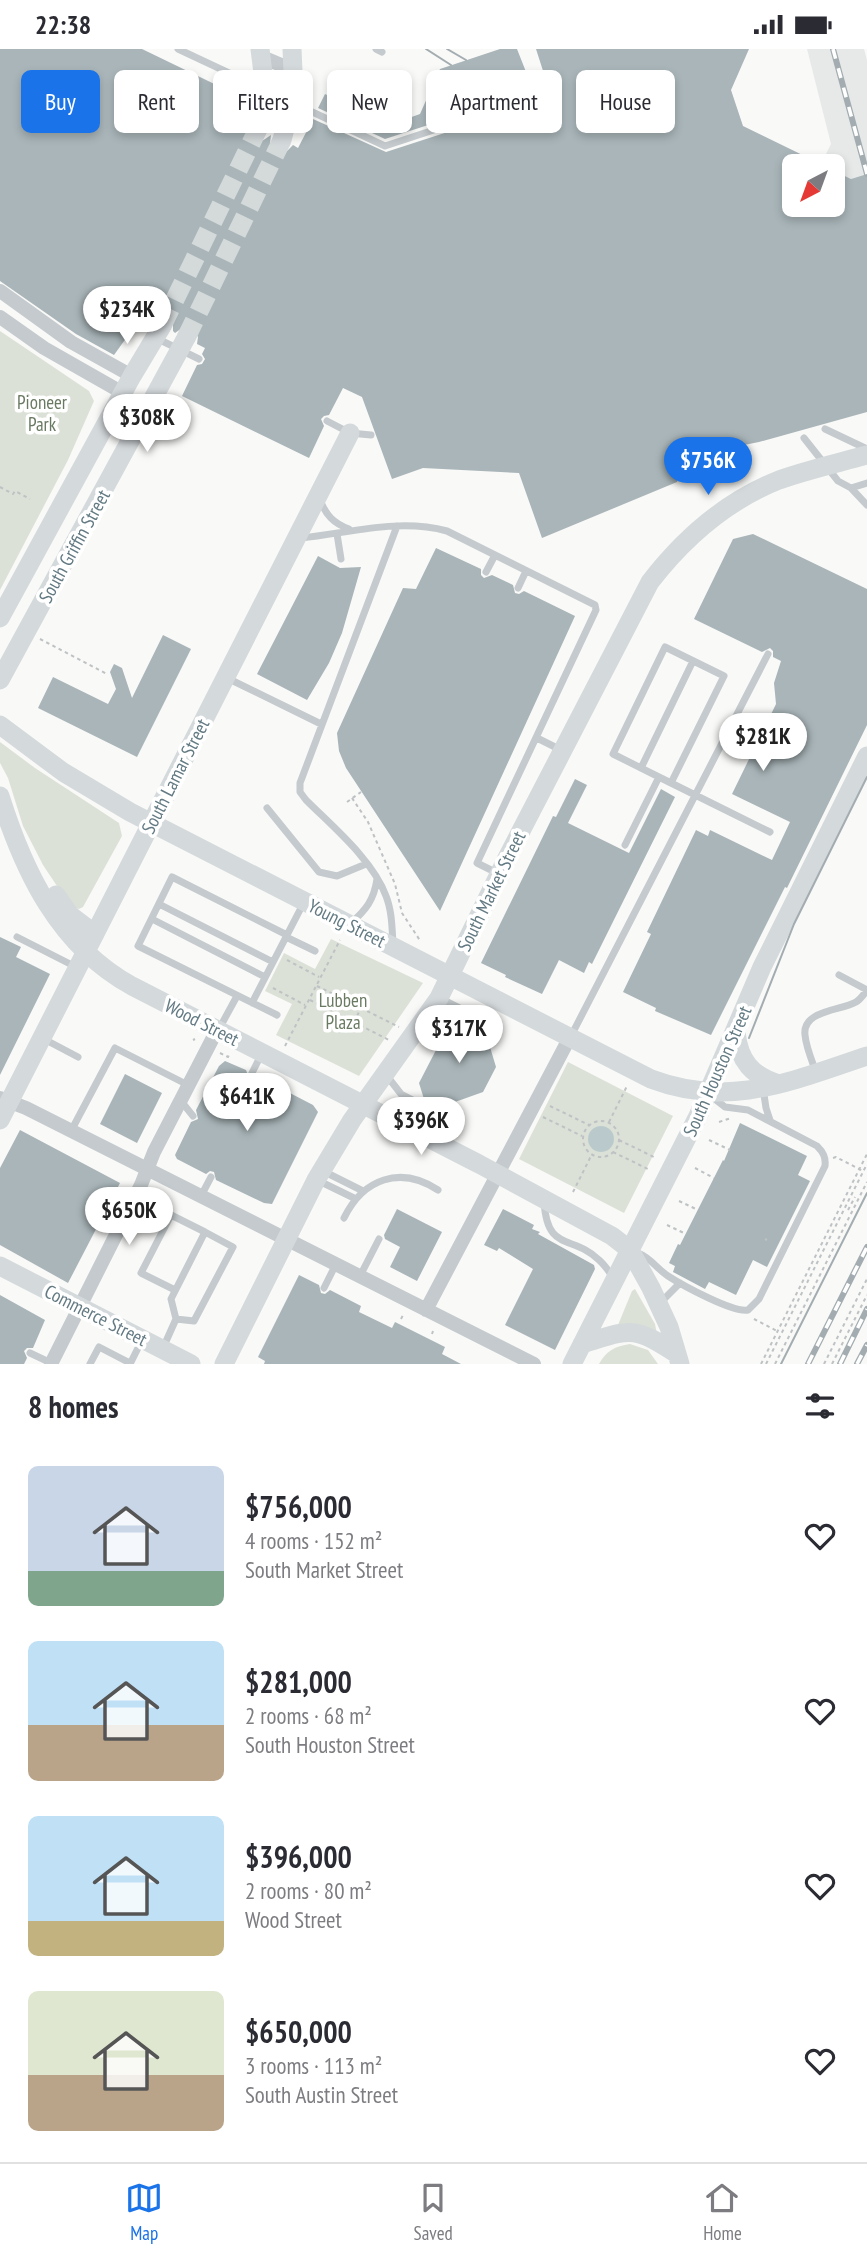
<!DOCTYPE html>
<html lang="en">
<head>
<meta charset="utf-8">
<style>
	:root { --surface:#fff; --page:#f2f2f3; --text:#2b2b33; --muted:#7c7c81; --line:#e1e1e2; --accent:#1a73e8 }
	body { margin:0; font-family:"PT Sans Narrow",sans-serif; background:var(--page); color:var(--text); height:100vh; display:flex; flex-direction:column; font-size:26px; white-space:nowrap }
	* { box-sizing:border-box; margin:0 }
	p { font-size:23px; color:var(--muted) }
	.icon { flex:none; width:38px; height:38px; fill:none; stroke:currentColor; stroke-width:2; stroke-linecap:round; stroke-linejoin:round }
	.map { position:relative; height:1315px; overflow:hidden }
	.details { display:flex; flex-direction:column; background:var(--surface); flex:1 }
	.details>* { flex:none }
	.guide { position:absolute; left:21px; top:21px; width:826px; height:63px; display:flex; gap:14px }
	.needle { width:46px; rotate:221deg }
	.buttons { position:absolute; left:782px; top:105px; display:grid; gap:14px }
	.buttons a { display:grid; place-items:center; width:63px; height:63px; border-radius:10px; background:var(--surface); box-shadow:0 4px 10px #0003; font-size:35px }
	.price { position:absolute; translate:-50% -60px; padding:0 16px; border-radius:24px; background:#fff; color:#222; font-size:23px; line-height:46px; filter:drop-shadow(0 2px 4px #0008) }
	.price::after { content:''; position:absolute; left:50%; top:42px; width:21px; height:16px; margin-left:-10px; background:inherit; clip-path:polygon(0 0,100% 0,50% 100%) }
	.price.on { background:var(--accent); color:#fff }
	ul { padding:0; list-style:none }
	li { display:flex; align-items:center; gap:21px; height:175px; padding:0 28px }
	li span { display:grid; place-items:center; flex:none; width:196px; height:140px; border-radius:10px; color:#555 }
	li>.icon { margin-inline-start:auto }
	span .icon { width:84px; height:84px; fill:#fffc; stroke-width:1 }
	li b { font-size:30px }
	h2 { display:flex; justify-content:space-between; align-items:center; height:84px; padding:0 28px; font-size:30px }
	.tag { padding:0 24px; border-radius:10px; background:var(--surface); box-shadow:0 4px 10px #0003; font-size:24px; line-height:63px }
	.tag.on { background:var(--accent); color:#fff }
	.status { display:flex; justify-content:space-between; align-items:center; height:49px; padding:0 35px; background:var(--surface); direction:ltr }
	.status svg { height:19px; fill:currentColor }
	.menu { display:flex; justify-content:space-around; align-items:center; height:98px; border-top:2px solid var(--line); background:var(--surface); font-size:19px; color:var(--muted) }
	.menu a { display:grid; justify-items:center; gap:4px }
	.menu .on { color:var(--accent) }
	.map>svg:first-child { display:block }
	.built { fill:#e7e9e8 }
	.green { fill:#dce1d7 }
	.water { fill:#bacacc }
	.building { fill:#a9b5b9 }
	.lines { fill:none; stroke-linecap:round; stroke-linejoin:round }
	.secondary-tunnel { stroke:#d4d9da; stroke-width:19; stroke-dasharray:19 10; stroke-linecap:butt }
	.path { stroke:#bec2c4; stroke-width:2; stroke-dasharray:3.5 3.5; stroke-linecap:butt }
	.lane { stroke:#c4cacd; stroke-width:7 }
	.street { stroke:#c4cacd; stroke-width:14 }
	.secondary { stroke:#d4d9dc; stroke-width:19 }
	.tram { stroke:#a3adb1; stroke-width:2 }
	.rail-casing { stroke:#a3adb1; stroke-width:6 }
	.rail { stroke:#fff; stroke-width:3.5; stroke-dasharray:10; stroke-linecap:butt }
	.labels { text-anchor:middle; stroke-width:7; stroke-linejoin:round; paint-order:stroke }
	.park-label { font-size:19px; fill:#6a7a62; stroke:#fff }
	.street-label { font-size:19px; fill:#637a83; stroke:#fff }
</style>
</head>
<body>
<div class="status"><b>22:38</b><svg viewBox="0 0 49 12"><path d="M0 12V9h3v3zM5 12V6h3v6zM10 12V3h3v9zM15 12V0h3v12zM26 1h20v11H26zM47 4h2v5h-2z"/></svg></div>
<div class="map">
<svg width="867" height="1315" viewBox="0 0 867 1315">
	<rect width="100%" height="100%" fill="#f9f9f7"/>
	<path class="built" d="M807,0H864L867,11V125L851,130L833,121V117L821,115L831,95Z"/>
	<path class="green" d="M0,282L89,342L94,352L68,411L0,541Z
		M0,693L35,719L119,774L122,787L83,858L79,860L71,858L43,816L23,777L8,729L0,714Z
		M331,890L423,934L359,1027L276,986L292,955L265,942L284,904L315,920Z
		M568,1013L673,1067L624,1164L519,1110Z
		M635,1240L655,1275L657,1285L618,1276L632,1242Z
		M630,1295L648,1301L658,1315H599C606,1302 615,1297 630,1295Z"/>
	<path class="water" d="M588 1090a13 13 0 1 1 26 0a13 13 0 1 1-26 0Z"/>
	<path class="building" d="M0,0H142L233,44L224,64L247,75L246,84L254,92H262L271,86L270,95L278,103H286L293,96L298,99L313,70L386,103L463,78L467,74V69L459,66L385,90L318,59L325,45L389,76L420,65L440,20L500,0H517L541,61L554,56L536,0H749L731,41L743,77L825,117H794V156H833V121L851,130L867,125V363L759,393L684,408L677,433L542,489L519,424L423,419L392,430L362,348L343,339L329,366L324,367L321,370L324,377L309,409L182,347L197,316L202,315L205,310L202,305L205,299L197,295L198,288L192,279L185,277L175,284L173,282V272L168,266H157L151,272L142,267L114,306L76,285L0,232Z
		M753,485L867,540V676L787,839L785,838L711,986L655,962L656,959L623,943L651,885L647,883L696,781L708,787L710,781L772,811L790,773L732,745L776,655L774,634L781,612L773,608V602L770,599L762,603L694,570L733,490Z
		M436,499L481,520V526L484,529L492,526L513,536L515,544L519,545L524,542L575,567L440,862L346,719L339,702L337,684L403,539L416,540Z
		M318,507L340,519L361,518L342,584L329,614L307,651L257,625Z
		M163,586L191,600L137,708L38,659L53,628L108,655L116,640L110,623L114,615L122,619L132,649Z
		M575,730L587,736L568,774L629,804L661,740L675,748L592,915L589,913L584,924L559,911L542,945L505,928L506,926L481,914L553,767L556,768Z
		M0,888L21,898L16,908L50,925L0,1026Z
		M463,968L484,978L496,1018L483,1043L441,1058L424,1050L419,1034L451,972Z
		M225,1012L246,1021L249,1029L253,1030L257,1027L313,1056L318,1063L272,1155L264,1154L216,1131L214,1123L210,1122L206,1125L177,1110L175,1106L191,1073L198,1070L196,1061L219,1017Z
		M125,1025L162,1044L137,1094L100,1075Z
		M740,1074L807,1107L798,1126L810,1132L767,1218L753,1211L736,1246L709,1233L705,1240L673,1223L675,1217L669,1214L678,1195L680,1196L723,1111L724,1112Z
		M20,1081L120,1134L68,1234L0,1196V1119Z
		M397,1160L442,1183L417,1232L390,1218L400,1198L385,1190L384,1186Z
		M503,1160L534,1176L532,1180L540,1183L538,1185L594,1216L595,1220L555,1301L505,1276L533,1220L499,1199L497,1202L484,1196Z
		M299,1226L319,1236L321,1244L325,1245L330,1241L361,1257L359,1263L392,1279L395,1273L445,1298L442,1305L461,1315H264L265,1312L258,1308Z
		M0,1246L45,1271L33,1299H27L24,1302L27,1309L24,1315H0Z"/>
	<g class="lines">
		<path class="secondary-tunnel" d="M162,277L258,80
			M186,289L282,91"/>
		<path class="path" d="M0,438L13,445L15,442L30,450
			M40,590L107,625
			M352,749L368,773L395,835L402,864L421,893
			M347,753L361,743
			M287,911L319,928
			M317,937L399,978
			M273,939L305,956
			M310,951L389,991
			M331,961L338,947
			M354,973L361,959
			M193,991L195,990
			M285,997L340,891
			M220,1004L228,1008L229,1006
			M550,1057L589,1076
			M543,1068L582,1087
			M583 1090a18 18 0 1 1 36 0a18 18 0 1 1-36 0Z
			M609,1073L627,1037
			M719,1073L731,1069
			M619,1091L656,1109
			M709,1091L730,1101
			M613,1103L650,1121
			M833,1109L836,1108L863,1122
			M695,1119L714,1129
			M573,1143L591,1107
			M679,1152L698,1161
			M848,1161L855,1148
			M667,1176L686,1185
			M765,1190L767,1191
			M401,1270L403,1266
			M754,1270L777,1282
			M432,1285L433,1282
			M761,1315L867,1105
			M766,1315L867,1115
			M775,1315L867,1133
			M824,1315L867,1230
			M832,1315L867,1246"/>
		<path class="lane" d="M178,0L385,97L461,72
			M376,0L382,3
			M156,289L199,310
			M327,372L350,384L371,386
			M825,380L867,400
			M804,389L838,432L851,439L867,434
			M851,439L867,456
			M320,451C326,466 333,474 349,480
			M337,485L341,510
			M301,489C350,484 398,469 447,482L595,556L596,561L477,814L499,825
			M486,523L495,506
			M518,539L526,522
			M227,629L321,675
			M537,689L561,701
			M641,719L693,612
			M671,734L724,627L665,598L613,705L671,734L770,783
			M267,759L319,823L337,827L366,815
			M625,796L659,728
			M159,855L273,913
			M152,870L265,928
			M350,875C366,861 374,851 377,830
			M17,888L76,918
			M286,888L315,902
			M393,895C392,879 392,862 386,847C373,811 332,777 306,751L300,743V734L397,477
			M440,949L499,979
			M252,954L303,855
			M277,966L138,897L172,828L287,886
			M219,980L237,947
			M571,987L768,605
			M42,989L78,1008
			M816,1023C812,1012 806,998 805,986C802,961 841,962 856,953C861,950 864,945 867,941L839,926
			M252,1024L262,1004
			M387,1027L401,1045L450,1070
			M763,1039L766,1059L770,1071
			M181,1052L193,1067
			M71,1082L115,999L188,1036
			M323,1122L363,1142
			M317,1131L356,1150
			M201,1147L211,1128
			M544,1152C547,1204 572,1185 599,1211C605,1216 609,1223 613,1228
			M344,1169C363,1130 400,1116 438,1141
			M638,1204C651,1209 656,1219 668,1227C682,1236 733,1264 748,1261L759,1250L825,1117C826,1108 823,1103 817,1097L748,1061L725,1058L711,1047
			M360,1227L379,1190
			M324,1239L336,1215
			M661,1253L680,1234
			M176,1270L194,1272L233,1198L205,1183
			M163,1299L176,1270L171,1250L205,1183L171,1166L141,1224L175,1241
			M30,1304L51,1314
			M90,1315L99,1298L130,1314
			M130,1315L142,1291"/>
		<path class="street" d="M262,8L293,21
			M0,242L71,293L132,327
			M0,268L44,299L123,344
			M0,1049L26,1059L534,1315
			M426,1261L570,988
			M51,1315L141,1136L154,1103L217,981"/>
		<path class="secondary" d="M258,80L266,48L260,0
			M282,91L294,45L292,0
			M0,569L132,327L162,277
			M0,631L186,289
			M0,676L63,723L130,763L651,1030C730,1060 791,1032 867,1007
			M0,747C24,823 59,897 132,937L479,1115L612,1187L630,1201L651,1239L669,1278L680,1315
			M56,846L70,866L95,885
			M736,983C739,1012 752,1027 779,1035
			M0,1071L350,384
			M0,1217L191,1315
			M582,1295C632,1280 632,1276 677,1305
			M224,1315L316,1131L352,1071L439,949L508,807L650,533C684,489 726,452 779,431C807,421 838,414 867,406
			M572,1315L698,1067L762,918L867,707"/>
		<path class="tram" d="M426,0L451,16
			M447,0L466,11
			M749,989L794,875L867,728
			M781,1315L867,1144"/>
		<defs>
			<path id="rail" d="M833,0L867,125
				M808,1315L867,1198
				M840,1315L867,1260
				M857,1315L867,1296"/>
		</defs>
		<use href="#rail" class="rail-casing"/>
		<use href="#rail" class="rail"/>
	</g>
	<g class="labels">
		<g class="park-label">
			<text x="42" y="360">Pioneer<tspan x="42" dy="22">Park</tspan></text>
			<text x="343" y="958">Lubben<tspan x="343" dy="22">Plaza</tspan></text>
		</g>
		<g class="street-label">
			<text transform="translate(74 497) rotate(-61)" y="7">South Griffin Street</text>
			<text transform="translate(175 727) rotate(-63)" y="7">South Lamar Street</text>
			<text transform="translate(491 842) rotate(-64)" y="7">South Market Street</text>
			<text transform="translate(347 874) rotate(27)" y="7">Young Street</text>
			<text transform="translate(202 973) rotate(27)" y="7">Wood Street</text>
			<text transform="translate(717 1022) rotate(-66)" y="7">South Houston Street</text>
			<text transform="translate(96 1266) rotate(27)" y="7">Commerce Street</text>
		</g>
	</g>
</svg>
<div class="buttons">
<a><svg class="needle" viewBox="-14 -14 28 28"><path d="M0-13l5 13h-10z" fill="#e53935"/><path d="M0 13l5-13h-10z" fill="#7c7c81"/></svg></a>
</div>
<b class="price" style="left:127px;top:297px">$234K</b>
<b class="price" style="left:147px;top:405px">$308K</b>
<b class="price on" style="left:708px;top:448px">$756K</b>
<b class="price" style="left:763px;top:724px">$281K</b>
<b class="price" style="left:459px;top:1016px">$317K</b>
<b class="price" style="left:247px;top:1084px">$641K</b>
<b class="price" style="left:421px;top:1108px">$396K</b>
<b class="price" style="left:129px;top:1198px">$650K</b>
<div class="guide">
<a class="tag on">Buy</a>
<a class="tag">Rent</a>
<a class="tag">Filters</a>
<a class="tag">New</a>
<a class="tag">Apartment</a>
<a class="tag">House</a>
</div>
</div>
<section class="details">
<h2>8 homes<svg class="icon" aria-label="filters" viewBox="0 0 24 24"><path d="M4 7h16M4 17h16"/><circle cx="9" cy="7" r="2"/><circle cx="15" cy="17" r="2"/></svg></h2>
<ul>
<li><span style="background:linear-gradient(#c9d6e8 75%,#7fa58c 0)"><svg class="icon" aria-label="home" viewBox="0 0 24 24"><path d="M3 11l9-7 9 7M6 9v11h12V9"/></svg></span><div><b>$756,000</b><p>4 rooms · 152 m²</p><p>South Market Street</p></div><svg class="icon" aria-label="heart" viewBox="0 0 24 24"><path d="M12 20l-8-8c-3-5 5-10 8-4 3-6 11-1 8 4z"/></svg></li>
<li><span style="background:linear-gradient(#bfe0f5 60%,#b9a48a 0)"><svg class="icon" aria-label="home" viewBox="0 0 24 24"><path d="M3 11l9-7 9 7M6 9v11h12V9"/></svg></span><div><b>$281,000</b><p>2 rooms · 68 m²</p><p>South Houston Street</p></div><svg class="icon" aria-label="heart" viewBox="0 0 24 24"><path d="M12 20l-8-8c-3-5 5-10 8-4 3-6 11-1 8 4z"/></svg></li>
<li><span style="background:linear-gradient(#bfe0f5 75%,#c2b280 0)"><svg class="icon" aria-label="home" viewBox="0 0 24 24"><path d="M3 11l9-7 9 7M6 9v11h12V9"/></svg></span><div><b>$396,000</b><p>2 rooms · 80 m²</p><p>Wood Street</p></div><svg class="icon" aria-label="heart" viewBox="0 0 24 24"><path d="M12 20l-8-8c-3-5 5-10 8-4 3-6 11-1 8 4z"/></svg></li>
<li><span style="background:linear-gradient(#dfe7d0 60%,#b9a48a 0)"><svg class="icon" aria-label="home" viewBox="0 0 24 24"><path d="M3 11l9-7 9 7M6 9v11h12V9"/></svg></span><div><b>$650,000</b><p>3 rooms · 113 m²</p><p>South Austin Street</p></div><svg class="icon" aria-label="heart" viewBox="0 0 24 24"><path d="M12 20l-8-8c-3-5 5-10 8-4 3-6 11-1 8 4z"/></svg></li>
</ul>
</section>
<nav class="menu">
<a class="on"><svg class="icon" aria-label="map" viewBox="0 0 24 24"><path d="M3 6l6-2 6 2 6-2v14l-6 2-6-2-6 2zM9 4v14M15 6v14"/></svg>Map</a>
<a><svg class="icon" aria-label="saved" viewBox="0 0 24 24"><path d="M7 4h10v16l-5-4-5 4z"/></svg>Saved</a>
<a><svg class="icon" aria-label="home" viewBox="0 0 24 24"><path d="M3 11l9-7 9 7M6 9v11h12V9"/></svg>Home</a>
</nav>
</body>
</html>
